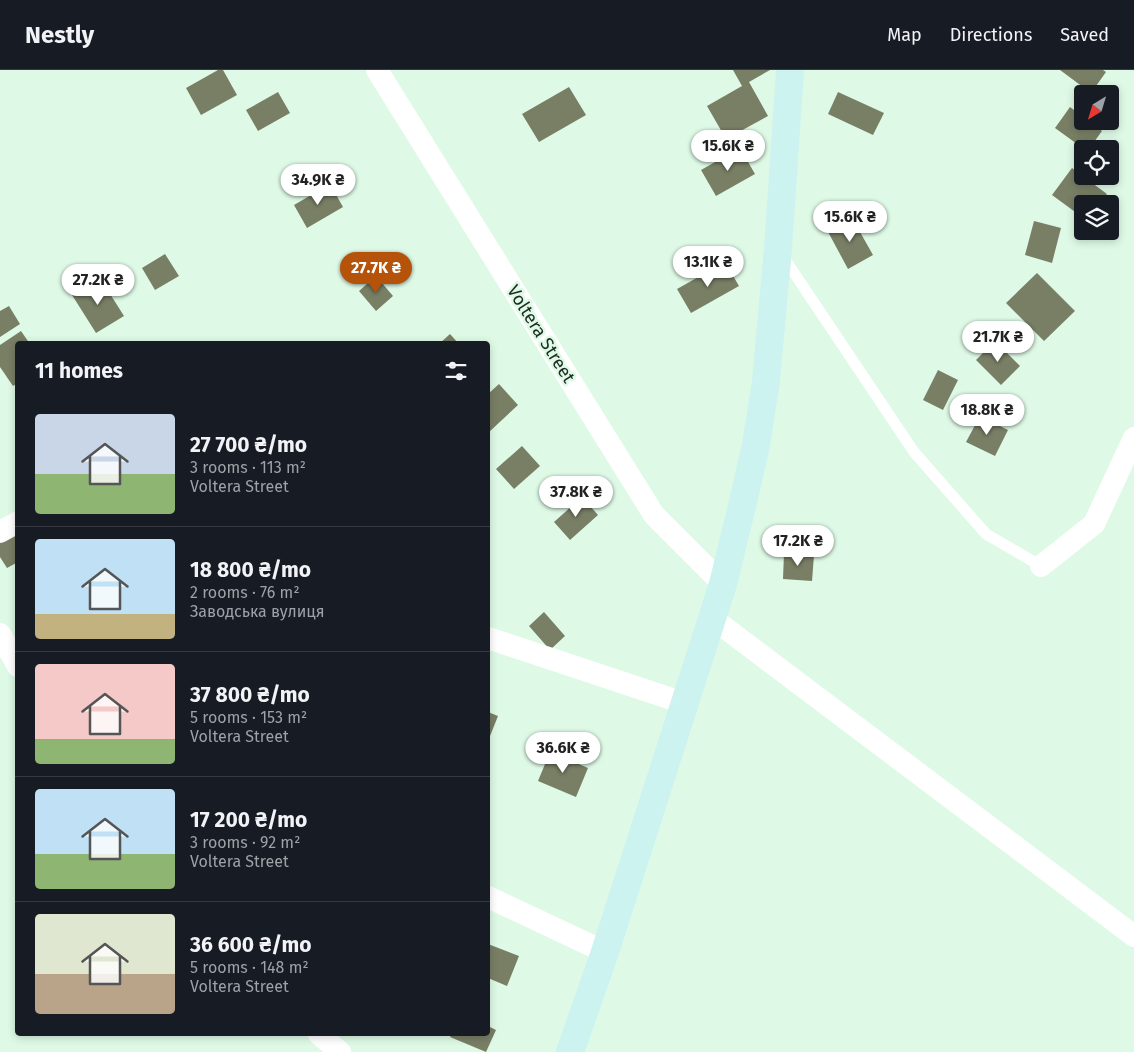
<!DOCTYPE html>
<html lang="en">
<head>
<meta charset="utf-8">
<style>
	:root { --surface:#171b24; --page:#242831; --text:#f1f3f6; --muted:#9ea1a6; --line:#363941; --accent:#b45309 }
	body { margin:0; font-family:"Fira Sans",sans-serif; background:var(--page); color:var(--text); height:100vh; display:flex; flex-direction:column; font-size:19px; white-space:nowrap }
	* { box-sizing:border-box; margin:0 }
	p { font-size:16px; color:var(--muted) }
	.icon { flex:none; width:28px; height:28px; fill:none; stroke:currentColor; stroke-width:2; stroke-linecap:round; stroke-linejoin:round }
	.map { position:relative; flex:1; overflow:hidden }
	.side { position:absolute; left:15px; top:271px; width:475px; height:695px; display:flex; flex-direction:column; background:var(--surface); border-radius:5px; box-shadow:0 2px 8px #0003 }
	.side>* { flex:none }
	.needle { width:32px; rotate:218deg }
	.controls { position:absolute; left:1074px; top:15px; display:grid; gap:10px }
	.controls a { display:grid; place-items:center; width:45px; height:45px; border-radius:5px; background:var(--surface); box-shadow:0 2px 8px #0003; font-size:25px }
	.price { position:absolute; translate:-50% -42px; padding:0 11px; border-radius:18px; background:#fff; color:#222; font-size:16px; line-height:32px; filter:drop-shadow(0 1px 2px #0008) }
	.price::after { content:''; position:absolute; left:50%; top:30px; width:15px; height:11px; margin-left:-8px; background:inherit; clip-path:polygon(0 0,100% 0,50% 100%) }
	.price.on { background:var(--accent); color:#fff }
	ul { padding:0; list-style:none }
	li { display:flex; align-items:center; gap:15px; height:125px; padding:0 20px }
	li+li { border-top:1px solid var(--line) }
	li span { display:grid; place-items:center; flex:none; width:140px; height:100px; border-radius:5px; color:#555 }
	li>.icon { margin-inline-start:auto }
	span .icon { width:60px; height:60px; fill:#fffc; stroke-width:1 }
	li b { font-size:21px }
	h2 { display:flex; justify-content:space-between; align-items:center; height:60px; padding:0 20px; font-size:21px }
	header { display:flex; align-items:center; gap:30px; box-sizing:border-box; height:70px; padding:0 25px; background:var(--surface); border-bottom:1px solid var(--line) }
	header strong { font-size:24px }
	nav { display:flex; gap:28px; margin-inline-start:auto; font-size:18px }
	.map>svg:first-child { display:block }
	.building { fill:#787f65 }
	.lines { fill:none; stroke-linecap:round; stroke-linejoin:round }
	.service { stroke:#fff; stroke-width:11 }
	.minor { stroke:#fff; stroke-width:22 }
	.secondary { stroke:#cdf3f0; stroke-width:28 }
	.labels { text-anchor:middle; stroke-width:5; stroke-linejoin:round; paint-order:stroke }
	.street-label { font-size:18px; fill:#202a23; stroke:#defae6 }
</style>
</head>
<body>
<header>
<strong>Nestly</strong>
<nav><a>Map</a><a>Directions</a><a>Saved</a></nav>
</header>
<div class="map">
<svg width="1134" height="982" viewBox="0 0 1134 982">
	<rect width="100%" height="100%" fill="#defae6"/>
	<path class="building" d="M218,0H223L237,25L201,45L186,18Z
		M733,0H770L749,12L768,46L726,69L707,36L742,16Z
		M1060,0H1103L1106,2L1091,23Z
		M569,17L586,45L539,72L522,44Z
		M278,22L290,43L258,61L246,40Z
		M838,22L884,43L873,65L828,44Z
		M1070,37L1082,46V51H1089L1102,61L1089,79H1084L1055,58Z
		M740,78L755,104L716,126L701,100Z
		M1072,98L1107,124L1100,134H1082V147L1052,125Z
		M330,114L343,137L307,158L294,135Z
		M851,146L873,185L848,199L827,160Z
		M1034,151L1061,158L1052,193L1025,185Z
		M165,184L179,206L155,220L142,198Z
		M725,192L739,216L691,243L677,219Z
		M1037,203L1075,241L1044,271L1006,233Z
		M376,206L393,226L376,241L359,221Z
		M100,208L124,246L96,263L72,225Z
		M9,236L20,254L0,267V241Z
		M21,261L30,274H18V313L13,316L0,297V275Z
		M450,264L459,274H439Z
		M995,271L1020,296L1001,315L976,290Z
		M938,300L958,310L943,340L923,330Z
		M499,314L518,335L488,363V324Z
		M980,346L1008,360L995,386L966,372Z
		M522,376L540,396L514,419L496,399Z
		M582,427L598,445L570,470L554,452Z
		M18,459V492L7,498L0,487V469Z
		M784,483L814,485L812,511L783,509Z
		M544,542L565,566L550,580L529,556Z
		M488,642L498,646L488,671Z
		M550,682L588,698L576,727L538,711Z
		M488,874L519,886L507,916L488,908Z
		M488,956L496,960L486,982L450,967L452,964H488Z"/>
	<g class="lines">
		<path class="service" d="M782,185L914,382L986,464L1041,496"/>
		<path class="minor" d="M377,0L654,445L723,514
			M0,462L18,452
			M1041,496L1094,454L1134,368
			M712,548L1134,866
			M0,564L18,596
			M488,568L684,633
			M488,827L605,882
			M319,964L340,982"/>
		<path class="secondary" d="M570,982L605,882L723,514L742,436L756,375L766,311L778,179L790,0"/>
	</g>
	<g class="labels">
		<g class="street-label">
			<text transform="translate(541 264) rotate(58)" y="6">Voltera Street</text>
		</g>
	</g>
</svg>
<div class="controls">
<a><svg class="needle" viewBox="-14 -14 28 28"><path d="M0-13l5 13h-10z" fill="#e53935"/><path d="M0 13l5-13h-10z" fill="#9ea1a6"/></svg></a>
<a><svg class="icon" aria-label="locate" viewBox="0 0 24 24"><circle cx="12" cy="12" r="6"/><path d="M12 2v4M12 18v4M2 12h4M18 12h4"/></svg></a>
<a><svg class="icon" aria-label="layers" viewBox="0 0 24 24"><path d="M12 4l9 5-9 5-9-5zM3 14l9 5 9-5"/></svg></a>
</div>
<b class="price" style="left:728px;top:102px">15.6K ₴</b>
<b class="price" style="left:318px;top:136px">34.9K ₴</b>
<b class="price" style="left:850px;top:173px">15.6K ₴</b>
<b class="price" style="left:708px;top:218px">13.1K ₴</b>
<b class="price on" style="left:376px;top:224px">27.7K ₴</b>
<b class="price" style="left:98px;top:236px">27.2K ₴</b>
<b class="price" style="left:998px;top:293px">21.7K ₴</b>
<b class="price" style="left:987px;top:366px">18.8K ₴</b>
<b class="price" style="left:576px;top:448px">37.8K ₴</b>
<b class="price" style="left:798px;top:497px">17.2K ₴</b>
<b class="price" style="left:563px;top:704px">36.6K ₴</b>
<section class="side">
<h2>11 homes<svg class="icon" aria-label="filters" viewBox="0 0 24 24"><path d="M4 7h16M4 17h16"/><circle cx="9" cy="7" r="2"/><circle cx="15" cy="17" r="2"/></svg></h2>
<ul>
<li><span style="background:linear-gradient(#c9d6e8 60%,#8fb573 0)"><svg class="icon" aria-label="home" viewBox="0 0 24 24"><path d="M3 11l9-7 9 7M6 9v11h12V9"/></svg></span><div><b>27 700 ₴/mo</b><p>3 rooms · 113 m²</p><p>Voltera Street</p></div></li>
<li><span style="background:linear-gradient(#bfe0f5 75%,#c2b280 0)"><svg class="icon" aria-label="home" viewBox="0 0 24 24"><path d="M3 11l9-7 9 7M6 9v11h12V9"/></svg></span><div><b>18 800 ₴/mo</b><p>2 rooms · 76 m²</p><p>Заводська вулиця</p></div></li>
<li><span style="background:linear-gradient(#f6c9c9 75%,#8fb573 0)"><svg class="icon" aria-label="home" viewBox="0 0 24 24"><path d="M3 11l9-7 9 7M6 9v11h12V9"/></svg></span><div><b>37 800 ₴/mo</b><p>5 rooms · 153 m²</p><p>Voltera Street</p></div></li>
<li><span style="background:linear-gradient(#bfe0f5 65%,#8fb573 0)"><svg class="icon" aria-label="home" viewBox="0 0 24 24"><path d="M3 11l9-7 9 7M6 9v11h12V9"/></svg></span><div><b>17 200 ₴/mo</b><p>3 rooms · 92 m²</p><p>Voltera Street</p></div></li>
<li><span style="background:linear-gradient(#dfe7d0 60%,#b9a48a 0)"><svg class="icon" aria-label="home" viewBox="0 0 24 24"><path d="M3 11l9-7 9 7M6 9v11h12V9"/></svg></span><div><b>36 600 ₴/mo</b><p>5 rooms · 148 m²</p><p>Voltera Street</p></div></li>
</ul>
</section>
</div>
</body>
</html>
